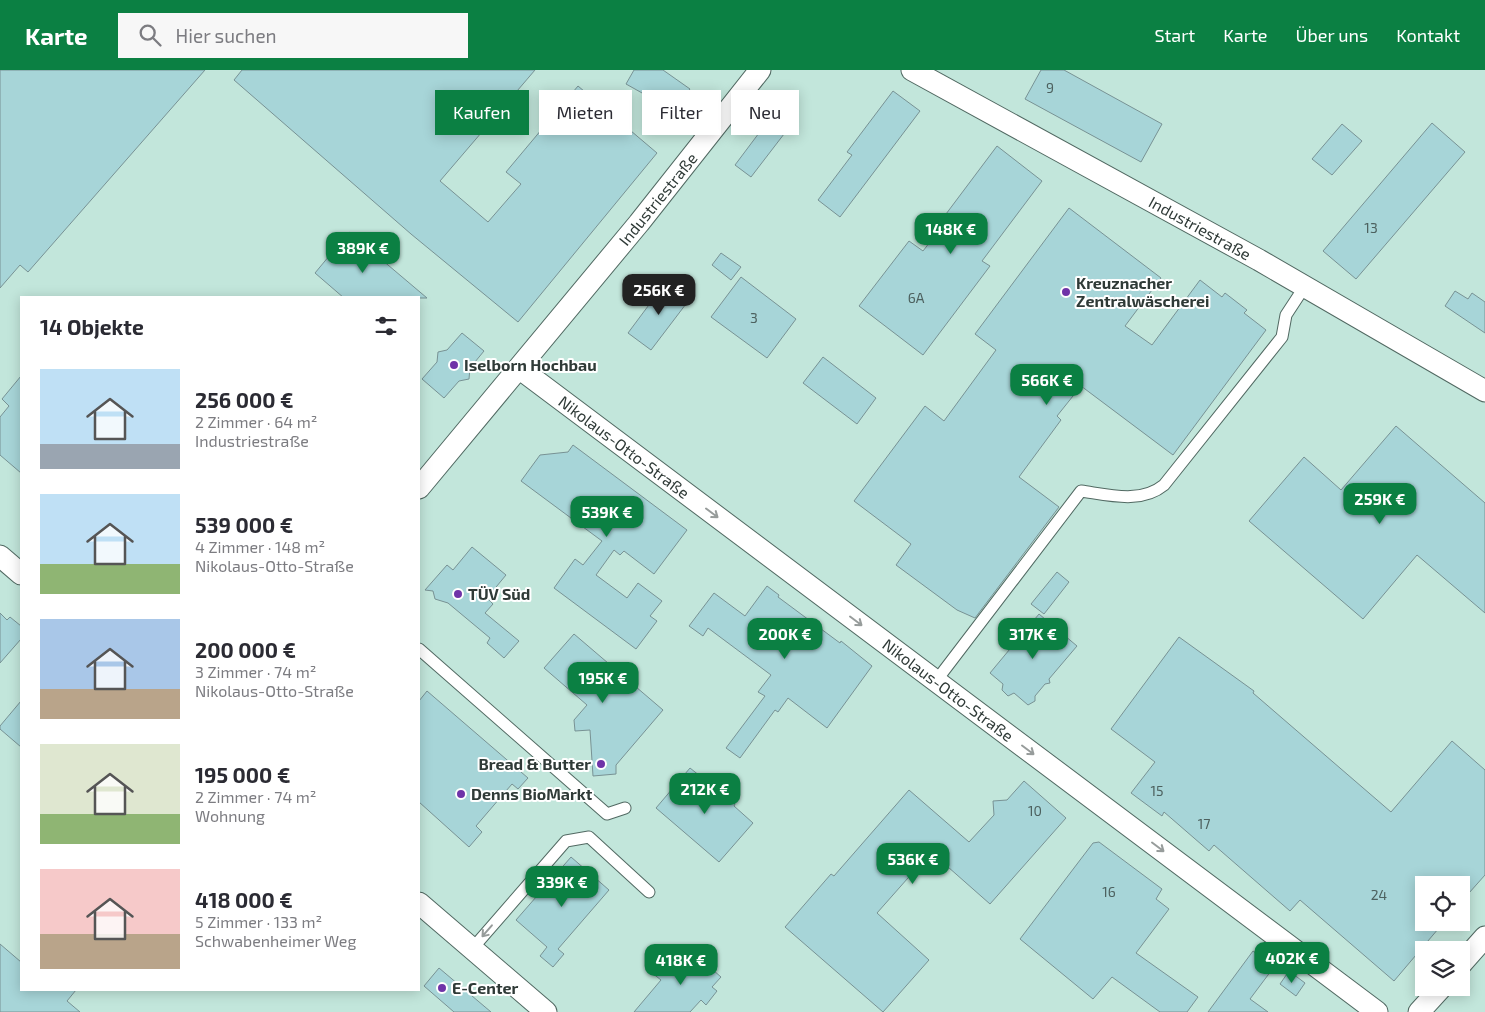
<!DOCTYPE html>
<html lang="de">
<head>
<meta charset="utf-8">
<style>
	:root { --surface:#fff; --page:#f7f7f7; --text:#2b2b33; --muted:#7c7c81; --accent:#0b8043 }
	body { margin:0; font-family:"Exo 2",sans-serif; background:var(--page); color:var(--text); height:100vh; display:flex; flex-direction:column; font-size:19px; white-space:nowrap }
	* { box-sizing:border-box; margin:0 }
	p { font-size:16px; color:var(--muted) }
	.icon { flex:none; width:28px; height:28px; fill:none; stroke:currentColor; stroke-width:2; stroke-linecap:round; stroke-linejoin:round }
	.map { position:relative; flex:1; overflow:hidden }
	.panel { position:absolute; left:20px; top:226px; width:400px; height:695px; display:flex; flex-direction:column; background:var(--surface); border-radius:0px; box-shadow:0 2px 12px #0003 }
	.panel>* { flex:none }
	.top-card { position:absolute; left:435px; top:20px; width:475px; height:45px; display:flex; gap:10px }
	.controls { position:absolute; left:1415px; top:806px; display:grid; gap:10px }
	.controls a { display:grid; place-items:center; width:55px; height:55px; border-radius:0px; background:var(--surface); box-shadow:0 2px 12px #0003; font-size:25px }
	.price { position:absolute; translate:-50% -42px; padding:0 11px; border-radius:10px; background:var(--accent); color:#fff; font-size:16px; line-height:32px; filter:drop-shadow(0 1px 2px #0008) }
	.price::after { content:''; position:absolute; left:50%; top:30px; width:15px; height:11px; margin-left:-8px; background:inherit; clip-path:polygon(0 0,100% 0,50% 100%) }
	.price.selected { background:#222; color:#fff }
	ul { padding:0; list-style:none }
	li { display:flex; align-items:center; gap:15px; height:125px; padding:0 20px }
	li span { display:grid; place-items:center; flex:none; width:140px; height:100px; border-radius:0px; color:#555 }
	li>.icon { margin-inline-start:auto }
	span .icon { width:60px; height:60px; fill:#fffc; stroke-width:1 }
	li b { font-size:21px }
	h2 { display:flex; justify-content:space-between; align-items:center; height:60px; padding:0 20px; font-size:21px }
	.chip { padding:0 18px; border-radius:0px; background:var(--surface); box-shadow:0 2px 12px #0003; font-size:18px; line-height:45px }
	.chip.selected { background:var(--accent); color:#fff }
	header { display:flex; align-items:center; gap:30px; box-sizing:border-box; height:70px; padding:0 25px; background:var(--accent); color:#fff }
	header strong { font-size:24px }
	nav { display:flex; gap:28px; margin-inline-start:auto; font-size:18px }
	.search { width:350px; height:45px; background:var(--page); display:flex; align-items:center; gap:12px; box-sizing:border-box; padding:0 18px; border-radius:0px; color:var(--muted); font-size:19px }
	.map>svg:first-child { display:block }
	.built { fill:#c2e6db; fill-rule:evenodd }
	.building { fill:#a7d5d8; stroke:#789294 }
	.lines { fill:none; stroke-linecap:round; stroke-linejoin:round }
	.service-casing { stroke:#516962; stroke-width:13 }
	.minor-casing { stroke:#516962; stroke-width:23 }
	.service { stroke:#fff; stroke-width:11 }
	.minor { stroke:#fff; stroke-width:21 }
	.oneway { stroke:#979c9b }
	.poi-dot { fill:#6f33a8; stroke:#fff; stroke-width:2 }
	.labels { text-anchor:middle; stroke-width:4; stroke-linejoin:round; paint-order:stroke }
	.number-label { font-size:14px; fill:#4d615f }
	.street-label { font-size:16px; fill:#2f3a37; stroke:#fff }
	.poi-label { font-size:16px; font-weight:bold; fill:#2f3a37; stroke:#fff; text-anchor:start }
</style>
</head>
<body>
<header>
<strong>Karte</strong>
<div class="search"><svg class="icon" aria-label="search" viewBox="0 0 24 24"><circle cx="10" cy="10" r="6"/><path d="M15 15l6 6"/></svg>Hier suchen</div>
<nav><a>Start</a><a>Karte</a><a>Über uns</a><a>Kontakt</a></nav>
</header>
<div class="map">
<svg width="1485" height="942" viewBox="0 0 1485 942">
	<rect width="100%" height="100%" fill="#d5f0e8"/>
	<path class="built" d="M0,0H1485V942H0ZM21,228H419V920H21ZM1424,815H1461V852H1424ZM1424,880H1461V918H1424Z"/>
	<path class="building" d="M0,0H205L28,202L20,195L0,218Z
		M242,0H535L440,111L488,152L521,114L506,102L578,16L657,83L518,252L411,164L234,10Z
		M634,0H663L690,19L678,34L665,23L660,33L626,14Z
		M1041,0H1064L1162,54L1141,92L1025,29Z
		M893,21L920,41L840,147L818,130L852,85L847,82Z
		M777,39L794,51L751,107L735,95Z
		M1432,53L1465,82L1356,209L1323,181Z
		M1342,54L1362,71L1332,105L1312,89Z
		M997,76L1042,111L982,191L990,196L923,285L859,236L909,171L923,181L940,159L937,156Z
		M1069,138L1161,208L1125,256L1152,275L1200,210L1222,227L1225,223L1247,240L1244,243L1266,260L1173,385L1081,316L1057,346L1061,350L1019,407L1059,437L975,548L957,540L896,495L911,474L854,431L925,336L944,351L996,280L975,264Z
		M349,162L427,228H344L315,203Z
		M721,183L741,197L731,210L712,195Z
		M741,207L796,249L767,288L711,247Z
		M666,212L689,230L651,280L628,263Z
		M1455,221L1468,229L1472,223L1485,232V263L1445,236Z
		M462,263L484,281L470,298L469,309L459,311L444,328L422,309L437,292L438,282L447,280Z
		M823,287L876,328L857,354L803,313Z
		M21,306V403L0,385V347L9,336L2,329Z
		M1396,356L1485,433V543L1417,485L1363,549L1249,451L1304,387L1341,420Z
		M573,375L687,460L654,504L624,481L620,485L614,480L596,505L627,528L638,513L662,531L650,546L657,551L636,579L554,518L575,489L583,495L602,471L521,411L540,385L568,382Z
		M472,477L506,505L487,528L493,534L485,543L519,571L504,588L487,573L490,568L448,533L435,529L433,521L425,520L447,495L453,500Z
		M1057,502L1069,512L1044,544L1031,534Z
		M767,516L779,525L778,527L840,573L841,571L872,596L827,658L788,628L778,642L775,640L740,688L726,678L765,626L758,622L771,605L708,558L703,566L689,556L714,523L745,546Z
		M0,543L7,550L10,547L21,556V569L0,593Z
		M1039,544L1077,576L1049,609L1050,613L1045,614L1035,626V631L1028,635L1014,623L1008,626L1002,620L1003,614L990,603Z
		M574,564L663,640L616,695V704L593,706L590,660L575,661L574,650L587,635L544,598Z
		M1179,567L1254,621L1253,623L1391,742L1452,671L1485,700V805L1461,832V815H1424V852H1444L1394,911L1300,830L1290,841L1214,775L1209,781L1164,742L1162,746L1131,723L1155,692L1111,659Z
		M427,621L528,708L518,719L512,714L476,756L482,762L469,777L419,732V631Z
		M21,631V677L0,659V656Z
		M690,698L735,734L734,736L753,753L719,792L656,738Z
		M1024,711L1066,748L990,834L931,782L877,843L929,890L883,942L785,857L831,804L834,806L909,720L969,772L994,745L993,731L1007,730Z
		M1099,772L1162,819L1156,829L1169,839L1136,883L1198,927L1187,942H1160L1112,907L1093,929L1020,869L1093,773Z
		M571,787L609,820L558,879L564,884L553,897L540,886L547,877L516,850Z
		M0,874L21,892V920H76L67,931L80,942H0Z
		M689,879L721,907L712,917L717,921L706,935L701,930L690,942H634L661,910L652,903L657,896L664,889L673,897Z
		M1253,881L1274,897L1250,929L1268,942H1208Z
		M439,898L491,942H454L424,916Z
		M1289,901L1305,913L1296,926L1280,914Z"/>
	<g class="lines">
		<defs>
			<path id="service" d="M419,579L607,744L625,738
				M936,611L1081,421C1109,425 1141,434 1164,415L1282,267L1286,245L1305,216
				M472,879L566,771L589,767L649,822"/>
			<path id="minor" d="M912,0L1259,190L1485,321
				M519,298L1377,942
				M419,418L639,153L760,0
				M0,486L21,504
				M419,833L546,942
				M1461,894L1485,867
				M1419,942L1441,918"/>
		</defs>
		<use href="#service" class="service-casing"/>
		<use href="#minor" class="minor-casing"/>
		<use href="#service" class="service"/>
		<use href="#minor" class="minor"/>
	</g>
	<defs><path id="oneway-shaft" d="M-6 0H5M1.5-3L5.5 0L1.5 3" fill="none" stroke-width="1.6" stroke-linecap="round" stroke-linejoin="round" transform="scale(1.25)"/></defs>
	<g class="oneway">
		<use href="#oneway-shaft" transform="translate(712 443) rotate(37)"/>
		<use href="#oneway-shaft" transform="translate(856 551) rotate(37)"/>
		<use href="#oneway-shaft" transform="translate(1028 680) rotate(37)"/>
		<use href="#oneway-shaft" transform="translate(1158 777) rotate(37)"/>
		<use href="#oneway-shaft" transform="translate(487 861) rotate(131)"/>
	</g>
	<g class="poi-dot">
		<circle cx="1066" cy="222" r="5"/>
		<circle cx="454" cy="295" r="5"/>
		<circle cx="458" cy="524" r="5"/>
		<circle cx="601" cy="694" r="5"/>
		<circle cx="461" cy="724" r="5"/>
		<circle cx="442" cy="918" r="5"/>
	</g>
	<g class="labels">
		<g class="number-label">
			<text x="1050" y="23">9</text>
			<text x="1371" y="163">13</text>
			<text x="916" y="233">6A</text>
			<text x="754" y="253">3</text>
			<text x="1157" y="726">15</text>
			<text x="1035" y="746">10</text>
			<text x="1204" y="759">17</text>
			<text x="1109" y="827">16</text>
			<text x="1379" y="830">24</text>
		</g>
		<g class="street-label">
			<text transform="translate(658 129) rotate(-51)" y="6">Industriestraße</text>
			<text transform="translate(1200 158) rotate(29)" y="6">Industriestraße</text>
			<text transform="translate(624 377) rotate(37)" y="6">Nikolaus-Otto-Straße</text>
			<text transform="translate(948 620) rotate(37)" y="6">Nikolaus-Otto-Straße</text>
		</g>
		<g class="poi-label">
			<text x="1076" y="219">Kreuznacher<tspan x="1076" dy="18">Zentralwäscherei</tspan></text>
			<text x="464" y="301">Iselborn Hochbau</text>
			<text x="468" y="530">TÜV Süd</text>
			<text x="591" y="700" text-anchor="end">Bread &amp; Butter</text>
			<text x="471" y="730">Denns BioMarkt</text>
			<text x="452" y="924">E-Center</text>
		</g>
	</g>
</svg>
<div class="controls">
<a><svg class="icon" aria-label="locate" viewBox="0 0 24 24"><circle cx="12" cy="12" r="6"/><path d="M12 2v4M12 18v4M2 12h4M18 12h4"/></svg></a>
<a><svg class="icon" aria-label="layers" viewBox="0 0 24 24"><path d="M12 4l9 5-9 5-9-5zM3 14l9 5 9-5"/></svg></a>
</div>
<b class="price" style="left:951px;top:185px">148K €</b>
<b class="price" style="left:363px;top:204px">389K €</b>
<b class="price selected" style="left:659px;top:246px">256K €</b>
<b class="price" style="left:1047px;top:336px">566K €</b>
<b class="price" style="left:1380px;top:455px">259K €</b>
<b class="price" style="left:607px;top:468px">539K €</b>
<b class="price" style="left:785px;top:590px">200K €</b>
<b class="price" style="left:1033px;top:590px">317K €</b>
<b class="price" style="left:603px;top:634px">195K €</b>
<b class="price" style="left:705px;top:745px">212K €</b>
<b class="price" style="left:913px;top:815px">536K €</b>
<b class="price" style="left:562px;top:838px">339K €</b>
<b class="price" style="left:1292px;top:914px">402K €</b>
<b class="price" style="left:681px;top:916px">418K €</b>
<div class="top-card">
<a class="chip selected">Kaufen</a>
<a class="chip">Mieten</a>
<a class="chip">Filter</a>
<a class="chip">Neu</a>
</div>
<section class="panel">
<h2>14 Objekte<svg class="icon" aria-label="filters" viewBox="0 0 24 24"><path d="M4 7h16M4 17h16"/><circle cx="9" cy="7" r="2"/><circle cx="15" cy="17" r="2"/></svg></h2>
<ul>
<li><span style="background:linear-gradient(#bfe0f5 75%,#9aa5b1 0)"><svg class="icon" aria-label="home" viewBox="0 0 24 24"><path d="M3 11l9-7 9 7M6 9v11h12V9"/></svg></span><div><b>256 000 €</b><p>2 Zimmer · 64 m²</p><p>Industriestraße</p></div></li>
<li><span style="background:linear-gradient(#bfe0f5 70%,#8fb573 0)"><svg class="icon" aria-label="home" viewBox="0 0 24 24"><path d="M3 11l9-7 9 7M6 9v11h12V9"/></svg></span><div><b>539 000 €</b><p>4 Zimmer · 148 m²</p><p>Nikolaus-Otto-Straße</p></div></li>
<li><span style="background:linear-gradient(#a9c7e8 70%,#b9a48a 0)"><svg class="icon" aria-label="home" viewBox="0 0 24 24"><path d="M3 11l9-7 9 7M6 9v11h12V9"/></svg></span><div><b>200 000 €</b><p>3 Zimmer · 74 m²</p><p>Nikolaus-Otto-Straße</p></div></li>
<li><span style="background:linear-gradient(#dfe7d0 70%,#8fb573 0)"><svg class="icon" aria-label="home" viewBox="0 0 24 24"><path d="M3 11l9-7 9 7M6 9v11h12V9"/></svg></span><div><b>195 000 €</b><p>2 Zimmer · 74 m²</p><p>Wohnung</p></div></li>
<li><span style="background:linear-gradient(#f6c9c9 65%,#b9a48a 0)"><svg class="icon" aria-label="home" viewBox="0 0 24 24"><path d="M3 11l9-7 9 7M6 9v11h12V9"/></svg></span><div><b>418 000 €</b><p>5 Zimmer · 133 m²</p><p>Schwabenheimer Weg</p></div></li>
</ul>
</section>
</div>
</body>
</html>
